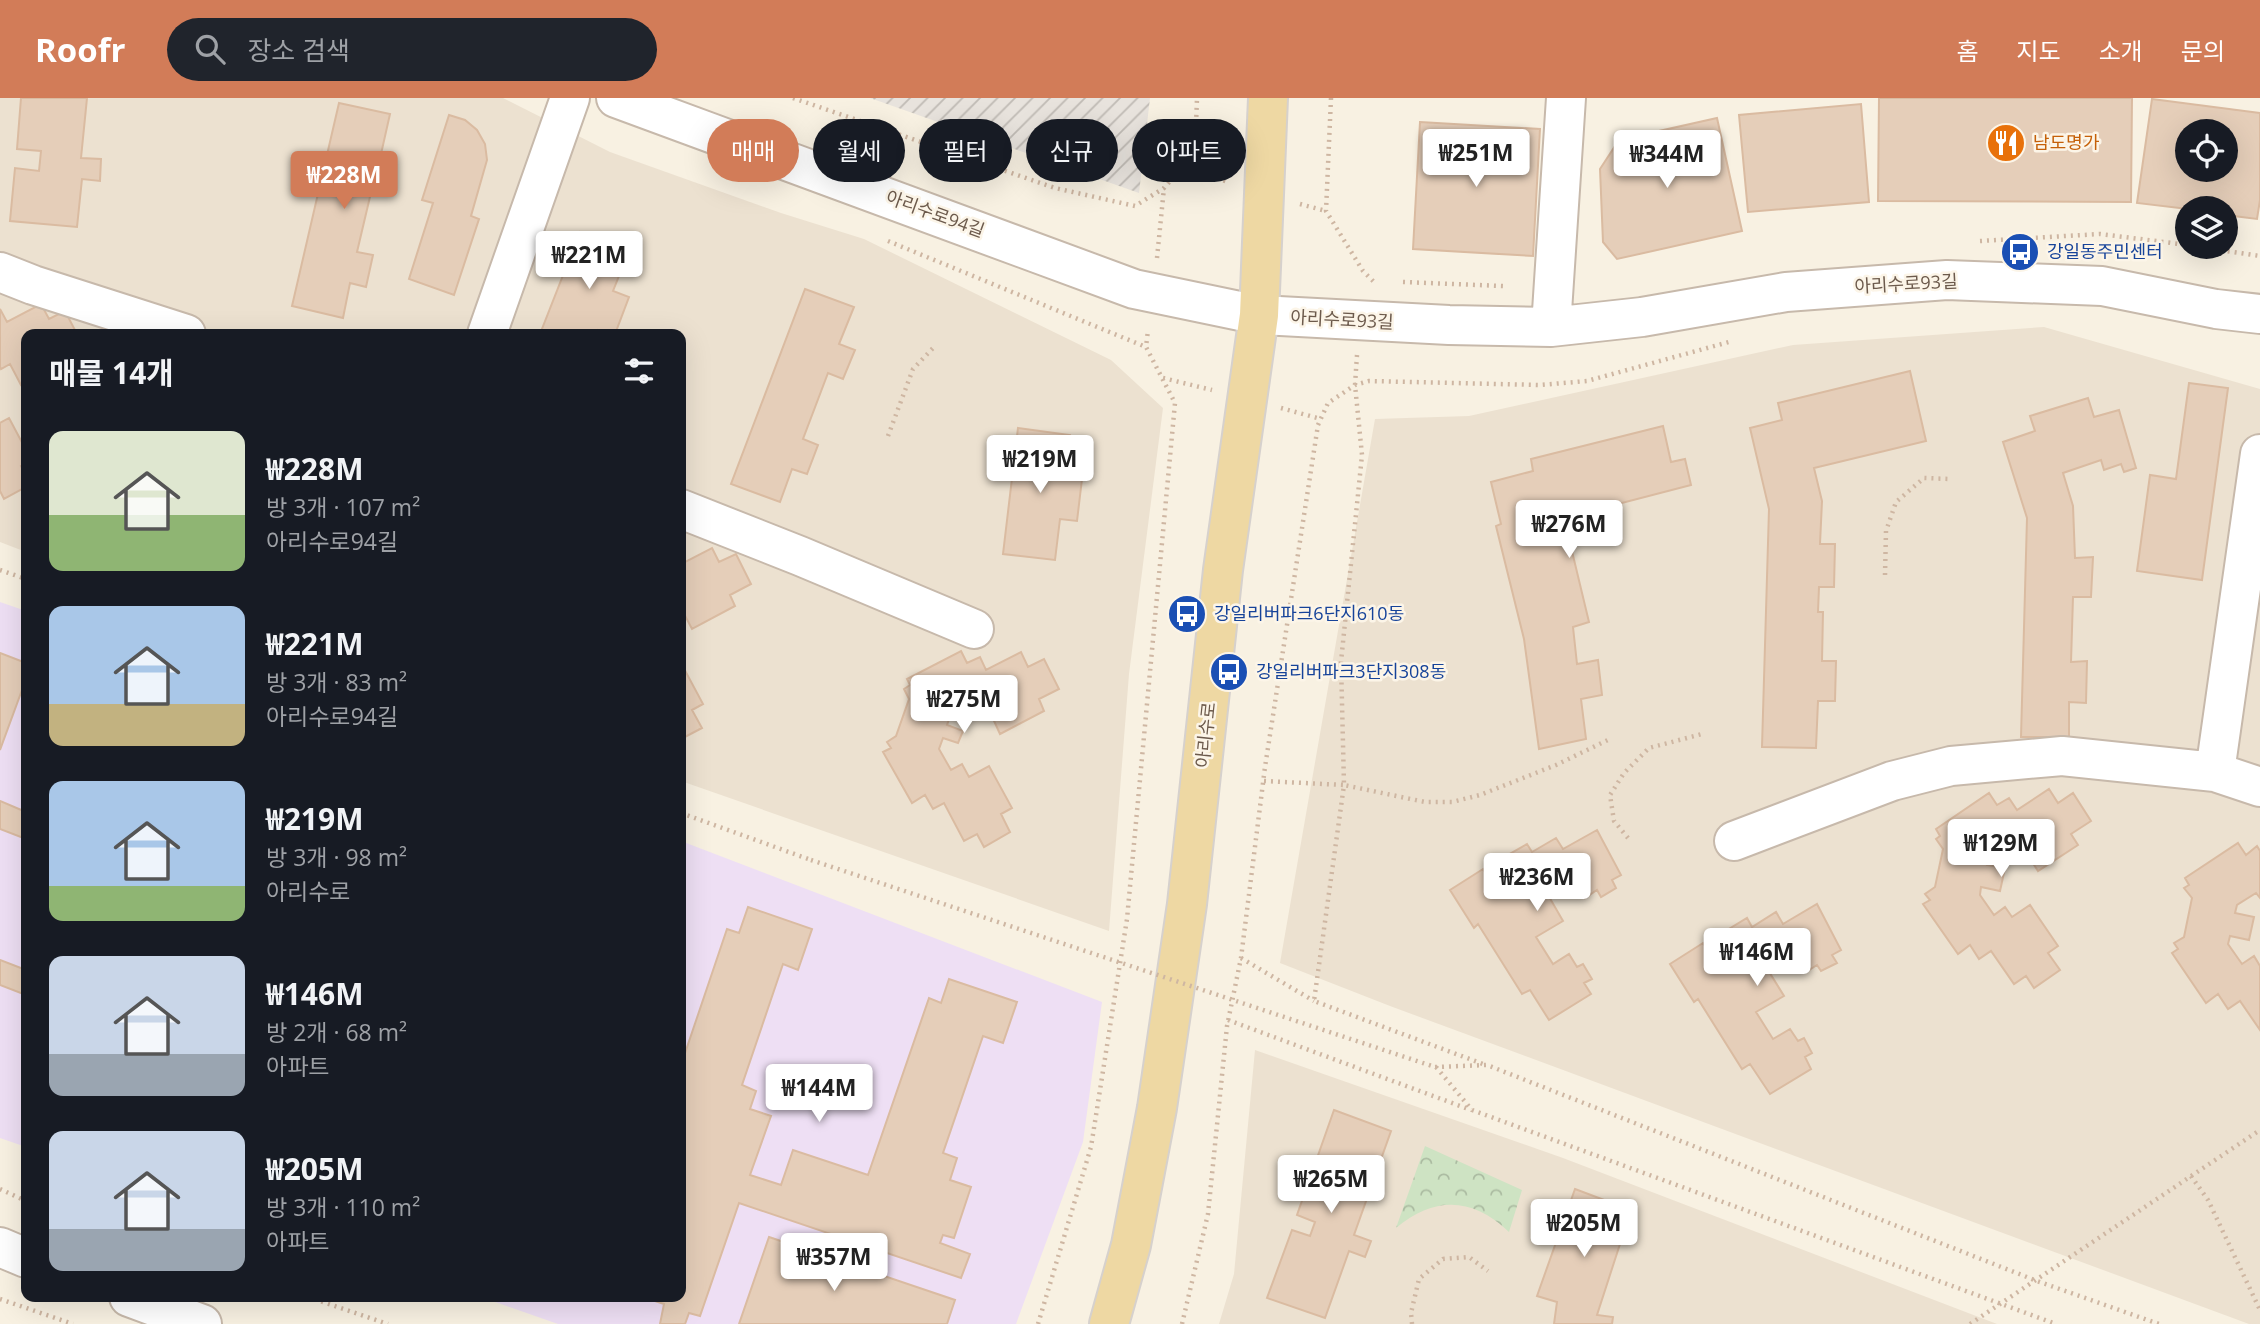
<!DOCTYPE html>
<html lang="ko">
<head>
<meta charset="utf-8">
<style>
	:root { --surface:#171b24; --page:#20242c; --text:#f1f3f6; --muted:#9ea1a6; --accent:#d27c58 }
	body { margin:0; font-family:"Open Sans","Noto Sans KR",sans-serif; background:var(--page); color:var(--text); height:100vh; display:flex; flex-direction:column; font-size:26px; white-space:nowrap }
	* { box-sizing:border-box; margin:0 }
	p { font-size:23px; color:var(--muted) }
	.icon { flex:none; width:38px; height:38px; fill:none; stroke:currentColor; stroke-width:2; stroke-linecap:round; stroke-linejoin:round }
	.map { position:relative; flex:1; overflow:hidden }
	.sheet { position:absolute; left:21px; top:231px; width:665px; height:973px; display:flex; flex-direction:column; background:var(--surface); border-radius:14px; box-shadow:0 7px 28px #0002 }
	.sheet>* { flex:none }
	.hud { position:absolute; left:707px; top:21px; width:665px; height:63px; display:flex; gap:14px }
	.fabs { position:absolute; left:2175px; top:21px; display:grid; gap:14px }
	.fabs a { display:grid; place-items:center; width:63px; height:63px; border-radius:50%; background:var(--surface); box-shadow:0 7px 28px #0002; font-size:35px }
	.price { position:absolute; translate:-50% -60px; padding:0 16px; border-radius:7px; background:#fff; color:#222; font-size:23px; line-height:46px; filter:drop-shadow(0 2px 4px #0008) }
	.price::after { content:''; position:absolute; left:50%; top:42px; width:21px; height:16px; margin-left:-10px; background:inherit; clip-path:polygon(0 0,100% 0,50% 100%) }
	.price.on { background:var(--accent); color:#fff }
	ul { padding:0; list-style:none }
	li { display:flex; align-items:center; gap:21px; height:175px; padding:0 28px }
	li span { display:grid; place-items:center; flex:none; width:196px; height:140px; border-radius:14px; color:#555 }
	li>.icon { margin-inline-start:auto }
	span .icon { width:84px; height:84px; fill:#fffc; stroke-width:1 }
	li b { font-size:30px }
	h2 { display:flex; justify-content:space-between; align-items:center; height:84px; padding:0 28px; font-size:30px }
	.chip { padding:0 24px; border-radius:32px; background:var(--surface); box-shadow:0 7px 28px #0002; font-size:24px; line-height:63px }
	.chip.on { background:var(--accent); color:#fff }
	header { display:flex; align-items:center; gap:42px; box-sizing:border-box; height:98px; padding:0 35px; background:var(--accent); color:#fff }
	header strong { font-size:33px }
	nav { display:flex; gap:38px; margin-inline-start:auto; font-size:24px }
	.search { width:490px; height:63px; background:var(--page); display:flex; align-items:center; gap:18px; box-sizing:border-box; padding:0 24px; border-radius:38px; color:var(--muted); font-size:26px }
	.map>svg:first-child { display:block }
	.residential { fill:#ece1d0 }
	.industrial { fill:url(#industrial-furrows) }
	.education { fill:#eedff4 }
	.park { fill:url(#park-crowns) }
	.building { fill:#e5ceb9; stroke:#dabba1; stroke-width:2; fill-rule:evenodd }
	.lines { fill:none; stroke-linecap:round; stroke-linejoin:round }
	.minor-casing { stroke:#c7b9ab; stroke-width:42 }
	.major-casing { stroke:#d6d1cd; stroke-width:42 }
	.path { stroke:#ceb6a2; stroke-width:4.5; stroke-dasharray:2 5; stroke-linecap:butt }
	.minor { stroke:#fff; stroke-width:38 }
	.major { stroke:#eed8a3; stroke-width:38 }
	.path-bridge { stroke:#ceb6a2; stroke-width:4.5; stroke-dasharray:2 5; stroke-linecap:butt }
	.labels { text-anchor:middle; stroke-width:5; stroke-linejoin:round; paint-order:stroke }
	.food-label { font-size:18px; fill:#c56008; stroke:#fcf5e8; text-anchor:start }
	.street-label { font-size:18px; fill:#6c5a4c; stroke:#fcf5e8 }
	.transit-label { font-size:18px; fill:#164399; stroke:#fcf5e8; text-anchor:start }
</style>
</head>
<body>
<header>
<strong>Roofr</strong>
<div class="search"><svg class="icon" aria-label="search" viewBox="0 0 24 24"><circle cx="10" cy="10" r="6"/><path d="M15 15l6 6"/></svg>장소 검색</div>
<nav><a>홈</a><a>지도</a><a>소개</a><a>문의</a></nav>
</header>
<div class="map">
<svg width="2260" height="1226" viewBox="0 0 2260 1226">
	<defs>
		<pattern id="industrial-furrows" width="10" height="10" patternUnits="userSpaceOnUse" patternTransform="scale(1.75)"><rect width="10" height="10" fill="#e8e3dd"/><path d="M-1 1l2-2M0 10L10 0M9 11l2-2" fill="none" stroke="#c0bbb5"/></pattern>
		<pattern id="park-crowns" width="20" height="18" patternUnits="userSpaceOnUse" patternTransform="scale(1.75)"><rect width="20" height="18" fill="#cee3c3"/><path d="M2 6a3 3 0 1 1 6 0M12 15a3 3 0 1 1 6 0" fill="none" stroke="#abbba1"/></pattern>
	</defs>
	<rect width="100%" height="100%" fill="#f8f1e2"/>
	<path class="residential" d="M0,0H503L610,54L781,115L864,141L1111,262L1163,310L1129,576L1109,833L681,683V236H26V454L0,444Z
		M2044,229L2260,291V1226H2249L1390,908L1280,865L1375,321L1469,318L1793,247Z
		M1255,952L1563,1060L1997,1226H1219L1234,1176Z"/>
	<path class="industrial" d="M870,0H1150L1139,95Z"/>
	<path class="education" d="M0,504L26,513V1049L0,1040Z
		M681,743L1102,904L1083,1044L1016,1226H558L481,1199H681Z"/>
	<path class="park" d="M1425,1048L1522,1092L1509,1134C1472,1099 1435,1098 1396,1130Z"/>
	<path class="building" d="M21,0H87L81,60L101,61L100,83L82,81L77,129L10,123L15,70L39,73L41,53L17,51Z
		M1879,0H2132L2131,104L1878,103Z
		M2152,1L2260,15V102L2257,121L2226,117V110L2188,111L2137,105ZM2188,33H2226V72H2188Z
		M339,5L390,16L381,56L396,59L389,90L373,86L357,154L373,157L366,189L350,185L343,220L292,208Z
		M1861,6L1869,104L1748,114L1739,17Z
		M449,17L465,22L477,32L485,46L487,62L471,118L479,121L454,197L409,181L433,105L422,102Z
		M1717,20L1742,133L1617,161L1603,144L1600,71L1619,42Z
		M1420,24L1540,31L1533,158L1413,151Z
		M580,134L629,153L613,193L629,199L615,236L598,232L596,236H540Z
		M805,191L854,209L839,246L855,252L843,281L828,275L803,341L818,347L807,376L792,371L780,404L731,386Z
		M41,206L49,221L65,213L77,236H26V284L21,287L10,266L1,271L0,269V211L7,224Z
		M1910,273L1926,343L1814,370L1822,403L1820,446H1835L1834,489H1819L1818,514H1823L1822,563H1836L1835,603H1818L1816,650L1762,649L1769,411L1750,330L1782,322L1778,305Z
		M2189,285L2228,290L2202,482L2137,473L2150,377L2176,381Z
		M2088,300L2094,319L2119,312L2136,370L2124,374L2121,366L2104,372L2101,362L2063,375L2073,408L2075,460L2093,459L2091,499H2073L2071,564L2087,563L2086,605L2069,604V639H2021L2027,420L2003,344L2035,333L2030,318Z
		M9,320L26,352V366L21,368L26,378V389L4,401L0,393V325Z
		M1663,328L1671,364L1685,361L1691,387L1564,420L1589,524L1573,529L1577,566L1598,562L1602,597L1581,601L1586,641L1539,651L1524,541L1496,428L1501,426L1491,384L1533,373L1531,361Z
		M1018,330L1070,337L1065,380L1082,381L1077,423L1060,421L1055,462L1003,456Z
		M712,450L719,464L736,456L751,486L730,497L735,508L692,531L681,510V466Z
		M961,553L967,565L980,559L986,572L1021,554L1028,569L1044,561L1059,591L1039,601L1044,613L1000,636L990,614L980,619L973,605L951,616L947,627L963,633L958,645L943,640L939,651L951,672L962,666L969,679L989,668L1012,710L1001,716L1010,734L984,749L977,736L964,743L944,705L933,711L925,697L912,705L883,654L891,650L887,644L896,638L909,601L904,591L910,587L907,581Z
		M0,555L26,565V581L0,652Z
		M681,565L703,606L692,612L702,630L681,641Z
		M2049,691L2058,705L2073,695L2091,723L2071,736L2078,747L2038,773L2025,753L2016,759L2007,746L1989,758L1987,767L2005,770L2000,793L1981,789L1980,797L1994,817L2005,809L2012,819L2030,807L2058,848L2048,855L2060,872L2034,890L2026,878L2014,886L1991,853L1979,861L1970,847L1958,856L1923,806L1930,802L1925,796L1935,789L1943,751L1936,741L1940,738L1936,731L1989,695L1997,707L2009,700L2017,712Z
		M0,703L26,714V741L0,731Z
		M1597,732L1621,777L1612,782L1616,790L1601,799L1597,792L1585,800L1575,782L1548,797L1563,823L1536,839L1553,866L1569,856L1577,869L1583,866L1592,881L1584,885L1591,896L1549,922L1530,892L1522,896L1478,826L1474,830L1450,792L1483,771L1489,780L1499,774L1494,765L1527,746L1532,754L1556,740L1563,751Z
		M2238,745L2246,757L2257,748L2260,753V800L2256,795L2237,807L2235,815L2254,819L2249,842L2230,838L2228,846L2242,866L2254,858L2260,868V932L2240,903L2228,911L2218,896L2206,905L2172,855L2178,851L2174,845L2184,839L2192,800L2184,790L2189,787L2185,780Z
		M1817,806L1841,852L1832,857L1837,865L1821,873L1817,867L1806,874L1796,856L1768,872L1784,898L1756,914L1773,941L1790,931L1798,943L1804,940L1812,955L1805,959L1811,971L1770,996L1750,966L1742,971L1698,901L1694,904L1670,866L1703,845L1709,854L1719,849L1714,840L1747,820L1752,829L1776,814L1783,826Z
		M748,809L812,831L798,872L783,866L742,987L756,993L750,1011L771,1018L750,1077L781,1087L793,1052L868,1077L929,900L941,905L949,881L1017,904L1003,945L983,938L943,1055L957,1060L950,1082L971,1089L954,1140L943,1137L940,1145L970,1156L961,1180L739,1105L700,1218L689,1215L685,1226H660L664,1206L643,1199H681V967L727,831L739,835Z
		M0,862L26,872V897L0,887Z
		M1334,1012L1391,1033L1354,1137L1371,1143L1365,1159L1349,1153L1325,1220L1267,1200L1292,1132L1310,1138L1315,1124L1297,1117Z
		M1575,1091L1631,1112L1597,1217L1613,1219L1612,1226H1554L1557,1204L1537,1198Z
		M769,1139L955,1202L947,1226H739Z"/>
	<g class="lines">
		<defs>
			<path id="minor" d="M616,0L1134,191L1259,217L1449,227L1551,229L1642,219L1786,194L1947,182L2102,188L2216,211L2260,216
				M0,174L33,187L186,236
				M1551,229L1566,0
				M487,236L570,0
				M681,411L800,458L974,531
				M2215,674L2260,356
				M1734,743L1892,683L1951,668L2062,658L2215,674L2260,689
				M0,1149L26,1160
				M129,1199L202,1226"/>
			<path id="major" d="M1109,1226L1131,1147L1157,1010L1187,806L1223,472L1259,217L1268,0"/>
		</defs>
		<use href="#minor" class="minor-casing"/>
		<use href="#major" class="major-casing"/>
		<path class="path" d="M793,0L1055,90L1135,108L1164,90L1195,55L1197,0
			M1331,0L1326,113L1363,173L1374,184H1377
			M1184,68L1228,84
			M1300,106L1326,113
			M888,143L1146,249
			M1980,143L2100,136L2188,147
			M2200,149L2260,158
			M1157,160L1164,90
			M1403,184L1503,188
			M1357,257L1355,287L1362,357L1341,564L1344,687L1425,704H1452L1480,697L1556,667L1612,640
			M1163,280L1212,292
			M1281,310L1321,321
			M888,338L913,271L934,249
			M0,472L26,481
			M1885,477L1886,433L1896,404L1924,380L1950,381
			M1264,683L1344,687L1314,903L1483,966
			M681,715L811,762
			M1628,740L1614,723L1610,697L1624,675L1649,650L1702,636
			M1241,860L1314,903
			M1228,922L1471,1012
			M1435,969L1487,967L2037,1183L2159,1226
			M1436,969L1472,1012L2056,1226
			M2191,1078L2208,1102L2260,1212
			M0,1091L26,1103
			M308,1199L388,1226
			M0,1201L73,1226
			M1038,1226L1091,1049L1127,821L1175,305L1146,249L1148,232
			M1182,1226L1208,1116L1227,928L1241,860L1265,669L1318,327L1328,305L1355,287L1369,283L1540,287L1587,283L1729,244
			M1412,1226L1411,1215L1419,1181L1443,1161L1469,1159L1488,1173
			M1970,1226L2260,1032"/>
		<use href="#minor" class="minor"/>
		<use href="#major" class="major"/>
		<path class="path-bridge" d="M811,762L1435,969"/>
	</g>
	<defs>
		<symbol id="restaurant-disc" viewBox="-11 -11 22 22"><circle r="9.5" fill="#e8710a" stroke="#fcf5e8"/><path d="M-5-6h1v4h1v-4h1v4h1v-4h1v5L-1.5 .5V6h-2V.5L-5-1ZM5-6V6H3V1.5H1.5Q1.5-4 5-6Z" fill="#fff"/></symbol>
		<symbol id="bus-disc" viewBox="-11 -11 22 22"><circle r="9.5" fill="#1a4fb4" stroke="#fcf5e8"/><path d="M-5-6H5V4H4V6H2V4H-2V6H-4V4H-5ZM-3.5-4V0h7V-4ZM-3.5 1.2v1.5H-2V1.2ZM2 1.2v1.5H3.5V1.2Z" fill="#fff"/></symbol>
	</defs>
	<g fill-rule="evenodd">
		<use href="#restaurant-disc" x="1984" y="23" width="44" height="44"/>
		<use href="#bus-disc" x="1998" y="132" width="44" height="44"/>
		<use href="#bus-disc" x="1165" y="494" width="44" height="44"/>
		<use href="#bus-disc" x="1207" y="552" width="44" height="44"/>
	</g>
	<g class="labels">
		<g class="food-label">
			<text x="2033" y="51">남도명가</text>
		</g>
		<g class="street-label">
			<text transform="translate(935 116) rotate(20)" y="6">아리수로94길</text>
			<text transform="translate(1906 186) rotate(-3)" y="6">아리수로93길</text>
			<text transform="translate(1342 222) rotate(3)" y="6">아리수로93길</text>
			<text transform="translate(1206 637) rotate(-84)" y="6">아리수로</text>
		</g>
		<g class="transit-label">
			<text x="2047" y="160">강일동주민센터</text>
			<text x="1214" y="522">강일리버파크6단지610동</text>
			<text x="1256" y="580">강일리버파크3단지308동</text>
		</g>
	</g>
</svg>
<div class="fabs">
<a><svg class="icon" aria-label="locate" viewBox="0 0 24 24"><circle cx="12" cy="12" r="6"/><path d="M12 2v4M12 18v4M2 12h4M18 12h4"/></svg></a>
<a><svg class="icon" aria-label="layers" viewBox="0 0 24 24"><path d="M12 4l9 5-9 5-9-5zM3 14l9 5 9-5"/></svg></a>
</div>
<b class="price" style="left:1476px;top:91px">₩251M</b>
<b class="price" style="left:1667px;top:92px">₩344M</b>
<b class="price on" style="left:344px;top:113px">₩228M</b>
<b class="price" style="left:589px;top:193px">₩221M</b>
<b class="price" style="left:1040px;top:397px">₩219M</b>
<b class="price" style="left:1569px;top:462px">₩276M</b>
<b class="price" style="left:964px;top:637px">₩275M</b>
<b class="price" style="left:2001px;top:781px">₩129M</b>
<b class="price" style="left:1537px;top:815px">₩236M</b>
<b class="price" style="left:1757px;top:890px">₩146M</b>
<b class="price" style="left:819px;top:1026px">₩144M</b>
<b class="price" style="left:1331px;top:1117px">₩265M</b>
<b class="price" style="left:1584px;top:1161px">₩205M</b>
<b class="price" style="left:834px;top:1195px">₩357M</b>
<div class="hud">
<a class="chip on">매매</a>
<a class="chip">월세</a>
<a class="chip">필터</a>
<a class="chip">신규</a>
<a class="chip">아파트</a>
</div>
<section class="sheet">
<h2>매물 14개<svg class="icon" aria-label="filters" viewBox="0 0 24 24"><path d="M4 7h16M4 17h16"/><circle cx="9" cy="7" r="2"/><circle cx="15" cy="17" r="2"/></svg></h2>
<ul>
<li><span style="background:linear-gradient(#dfe7d0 60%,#8fb573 0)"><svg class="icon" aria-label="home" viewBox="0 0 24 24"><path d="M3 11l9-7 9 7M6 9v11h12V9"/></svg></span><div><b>₩228M</b><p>방 3개 · 107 m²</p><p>아리수로94길</p></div></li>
<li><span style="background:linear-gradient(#a9c7e8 70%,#c2b280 0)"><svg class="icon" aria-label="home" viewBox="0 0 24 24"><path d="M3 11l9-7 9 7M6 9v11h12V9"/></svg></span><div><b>₩221M</b><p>방 3개 · 83 m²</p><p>아리수로94길</p></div></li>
<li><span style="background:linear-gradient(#a9c7e8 75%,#8fb573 0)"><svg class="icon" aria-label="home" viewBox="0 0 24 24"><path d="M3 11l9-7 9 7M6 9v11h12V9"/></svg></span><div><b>₩219M</b><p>방 3개 · 98 m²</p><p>아리수로</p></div></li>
<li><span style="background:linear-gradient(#c9d6e8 70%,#9aa5b1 0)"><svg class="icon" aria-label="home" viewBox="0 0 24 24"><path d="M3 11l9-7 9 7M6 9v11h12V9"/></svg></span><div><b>₩146M</b><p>방 2개 · 68 m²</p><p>아파트</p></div></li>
<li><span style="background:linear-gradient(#c9d6e8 70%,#9aa5b1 0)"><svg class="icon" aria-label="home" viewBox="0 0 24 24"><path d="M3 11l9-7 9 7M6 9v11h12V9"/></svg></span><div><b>₩205M</b><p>방 3개 · 110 m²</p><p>아파트</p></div></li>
</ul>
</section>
</div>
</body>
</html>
